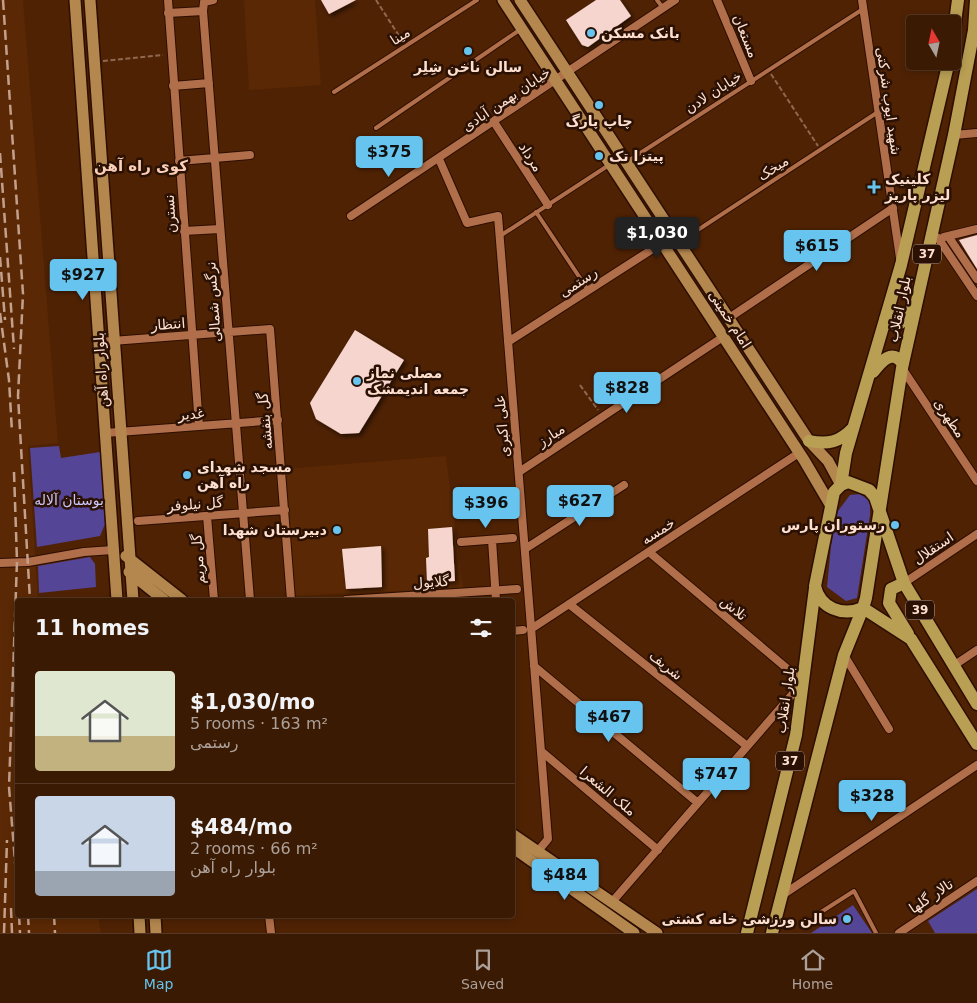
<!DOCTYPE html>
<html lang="en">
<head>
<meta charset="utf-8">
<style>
	:root { --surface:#3b1a03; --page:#462712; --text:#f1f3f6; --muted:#aca19a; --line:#543825; --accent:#66c4ef }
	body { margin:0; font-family:"DejaVu Sans","Noto Naskh Arabic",sans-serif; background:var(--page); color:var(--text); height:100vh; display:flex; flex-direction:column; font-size:19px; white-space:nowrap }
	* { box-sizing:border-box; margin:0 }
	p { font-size:16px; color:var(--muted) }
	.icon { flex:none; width:28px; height:28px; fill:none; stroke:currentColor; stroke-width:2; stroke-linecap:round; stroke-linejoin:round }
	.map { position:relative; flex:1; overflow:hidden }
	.details { position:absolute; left:15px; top:598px; width:500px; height:320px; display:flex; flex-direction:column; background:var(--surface); border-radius:5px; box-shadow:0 2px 8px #0003,0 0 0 1px var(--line) }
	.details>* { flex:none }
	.needle { width:32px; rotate:351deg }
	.tools { position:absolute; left:906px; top:15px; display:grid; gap:10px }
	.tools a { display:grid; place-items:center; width:55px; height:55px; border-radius:5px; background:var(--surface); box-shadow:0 2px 8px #0003,0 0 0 1px var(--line); font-size:25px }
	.price { position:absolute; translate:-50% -42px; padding:0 11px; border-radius:5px; background:var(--accent); color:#111; font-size:16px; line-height:32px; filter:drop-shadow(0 1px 2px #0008) }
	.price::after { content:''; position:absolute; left:50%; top:30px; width:15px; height:11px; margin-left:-8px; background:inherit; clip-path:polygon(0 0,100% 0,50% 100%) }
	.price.on { background:#222; color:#fff }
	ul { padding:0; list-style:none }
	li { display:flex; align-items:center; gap:15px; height:125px; padding:0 20px }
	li+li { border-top:1px solid var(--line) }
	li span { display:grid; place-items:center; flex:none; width:140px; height:100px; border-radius:5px; color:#555 }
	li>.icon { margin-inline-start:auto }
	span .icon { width:60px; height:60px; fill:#fffc; stroke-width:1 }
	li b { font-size:21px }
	h2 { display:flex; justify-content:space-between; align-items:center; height:60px; padding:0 20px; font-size:21px }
	.tabs { display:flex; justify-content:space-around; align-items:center; height:70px; border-top:1px solid var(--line); background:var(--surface); font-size:14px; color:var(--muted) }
	.tabs a { display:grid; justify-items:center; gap:2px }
	.tabs .on { color:var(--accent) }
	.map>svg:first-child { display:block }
	.built { fill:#5a2804 }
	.green { fill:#554597 }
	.building { fill:#f7d5cf; filter:url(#shadow) }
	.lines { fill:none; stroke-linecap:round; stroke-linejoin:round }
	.lane-casing { stroke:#2d0e00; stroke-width:6 }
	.street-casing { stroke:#2d0e00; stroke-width:10 }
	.secondary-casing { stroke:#2d0e00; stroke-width:14 }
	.primary-casing { stroke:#2d0e00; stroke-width:15 }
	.path { stroke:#906850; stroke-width:2; stroke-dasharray:5 2.5; stroke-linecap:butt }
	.lane { stroke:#b06f4a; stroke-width:4 }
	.street { stroke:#b06f4a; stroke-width:8 }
	.secondary { stroke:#b4874f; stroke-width:11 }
	.primary { stroke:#b89f54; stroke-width:12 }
	.rail { stroke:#c3a08c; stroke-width:2.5; stroke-dasharray:10 5; stroke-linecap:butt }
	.poi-dot { fill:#66c4ef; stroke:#2a1103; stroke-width:2 }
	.labels { text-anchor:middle; stroke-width:5; stroke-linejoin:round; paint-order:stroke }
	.shield { fill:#2a1103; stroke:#bea293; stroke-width:1 }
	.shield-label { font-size:12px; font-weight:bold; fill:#fee0d1 }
	.poi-label { font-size:14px; font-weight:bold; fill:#fee0d1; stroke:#2a1103; text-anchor:start }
	.street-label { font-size:14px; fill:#fee0d1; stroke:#2a1103 }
	.park-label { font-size:14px; fill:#cbc6f9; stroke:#2a1103 }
	.neighbourhood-label { font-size:15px; font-weight:bold; fill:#fbcfb8; stroke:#2a1103 }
</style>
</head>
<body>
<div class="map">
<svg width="977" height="933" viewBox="0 0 977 933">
	<defs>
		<filter id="shadow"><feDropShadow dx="2.5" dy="2.5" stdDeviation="2.5" flood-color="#0009"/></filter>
	</defs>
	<rect width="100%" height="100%" fill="#4f2204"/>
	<path class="built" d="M0,0H23L58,443L28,446L38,600H18V915H98L101,933H0Z
		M244,0H315L321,85L249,90Z
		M446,456L463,588L293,596L284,469Z"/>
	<path class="green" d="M59,446L61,458L100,452L105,524L100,536L37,547L30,448Z
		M860,494L870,501V515L857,598L846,601L827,587L831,546L838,511L850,495Z
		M90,557L95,564L96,587L39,593L38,566Z
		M977,889V933H935L928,921Z
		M853,905L872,933H811Z"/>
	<path class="building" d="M321,0H356L329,14Z
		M596,0H620L631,16L588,47L582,45L566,20Z
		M977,235V269L959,240Z
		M355,330L404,360L359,433L341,434L316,419L310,403Z
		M452,527L455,581L427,582L426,558L429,557L428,529Z
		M381,546L382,587L346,589L342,549Z"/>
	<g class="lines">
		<defs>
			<path id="lane" d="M657,0L663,8
				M334,92L477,0
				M376,128L521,29
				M628,161L863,9
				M536,212L588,290
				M500,236L609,165
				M681,241L878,112
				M818,914L854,891L876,933"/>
			<path id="street" d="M168,0L199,426
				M213,0L204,2L203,11L250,600
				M717,0L751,81
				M862,0L900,258
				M168,13L203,11
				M173,86L209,83
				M494,122L548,205
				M954,135L977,133
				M439,159L467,223L498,216L548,839L538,851
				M179,161L250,155
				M351,216L675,0
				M184,231L220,229
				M948,236L977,279
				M944,237L977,229
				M938,238L977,296
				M729,318L893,208
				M99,342L270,329L291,600
				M508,342L662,243
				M902,368L977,481
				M105,433L278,420
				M519,472L723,337
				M207,516L214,600
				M138,521L285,510
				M492,540L496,600
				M461,542L513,538
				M525,549L624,485
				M0,563L28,562L84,552L113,550
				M904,583L977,534
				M346,600L517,589
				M569,604L747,746
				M531,629L799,453
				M512,631L523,630
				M844,655L889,729
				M534,666L698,803
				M953,666L977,650
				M541,751L658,850
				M781,896L977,765
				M612,902L803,682L649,552
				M269,915L271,933
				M899,933L977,881"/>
			<path id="secondary" d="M75,0L117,600
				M90,0L133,600
				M503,0L804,460L831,506
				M520,0L809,441L828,461L841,485
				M126,556L182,600
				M129,572L164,600
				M512,834L657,933
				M512,847L634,933
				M139,915L140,933
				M155,915L156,933"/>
			<path id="primary" d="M976,0L974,30L954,135L902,368L866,598L863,608C842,617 820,608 815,586L834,492L841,485L848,482L869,490L875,497L904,583L977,704
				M952,45L958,0
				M885,319C897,331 905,321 911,310
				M873,372C881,362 892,348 903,364
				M809,441C828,445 840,442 853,428
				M841,485L846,453L901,265L949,61
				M904,583L891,589L889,603L908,634
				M747,933L796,735L815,588
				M772,933L844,655L863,608L911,639L977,744"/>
		</defs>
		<use href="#lane" class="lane-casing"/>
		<use href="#street" class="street-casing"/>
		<use href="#secondary" class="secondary-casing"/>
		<use href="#primary" class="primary-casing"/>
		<path class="path" d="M376,0L403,42
			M103,61L163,55
			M771,74L818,146
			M580,385L598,410"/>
		<use href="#lane" class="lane"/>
		<use href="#street" class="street"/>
		<use href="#secondary" class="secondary"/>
		<use href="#primary" class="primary"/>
		<path class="rail" d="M3,0L23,294L18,396L30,600
			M0,153L14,349
			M0,257L5,320
			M0,313L9,380L12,432
			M14,472L17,561L9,787L18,899
			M11,908L12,933
			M19,915L20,933
			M28,915L29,933
			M54,915L55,933
			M4,933L7,840"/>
	</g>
	<g class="poi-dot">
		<circle cx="591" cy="33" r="5"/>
		<circle cx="468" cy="51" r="5"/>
		<circle cx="599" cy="105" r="5"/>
		<circle cx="599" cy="156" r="5"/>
		<path d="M871.5 179.5h5v5h5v5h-5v5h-5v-5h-5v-5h5z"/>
		<circle cx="357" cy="381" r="5"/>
		<circle cx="187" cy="475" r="5"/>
		<circle cx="895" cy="525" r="5"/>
		<circle cx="337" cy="530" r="5"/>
		<circle cx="847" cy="919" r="5"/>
	</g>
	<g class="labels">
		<g class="shield">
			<rect x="913" y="244.5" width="28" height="19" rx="4"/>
			<rect x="906" y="600.5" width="28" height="19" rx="4"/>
			<rect x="776" y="751.5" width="28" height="19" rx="4"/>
		</g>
		<g class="shield-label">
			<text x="927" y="258">37</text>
			<text x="920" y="614">39</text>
			<text x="790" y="765">37</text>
		</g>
		<g class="poi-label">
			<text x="601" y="38">بانک مسکن</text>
			<text x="468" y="72" text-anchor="middle">سالن ناخن شِلِر</text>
			<text x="599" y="126" text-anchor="middle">چاپ پارگ</text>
			<text x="609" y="161">پیتزا تک</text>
			<text x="885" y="184">کلینیک<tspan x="885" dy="16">لیزر پاریز</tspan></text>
			<text x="367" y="378">مصلی نماز<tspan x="367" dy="16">جمعه اندیمشک</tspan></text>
			<text x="197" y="472">مسجد شهدای<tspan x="197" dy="16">راه آهن</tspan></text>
			<text x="885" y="530" text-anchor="end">رستوران پارس</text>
			<text x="327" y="535" text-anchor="end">دبیرستان شهدا</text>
			<text x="837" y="924" text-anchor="end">سالن ورزشی خانه کشتی</text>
		</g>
		<g class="street-label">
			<text transform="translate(400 36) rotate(-33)" y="5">مینا</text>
			<text transform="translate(746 36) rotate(68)" y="5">مستعان</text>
			<text transform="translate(713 92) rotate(-33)" y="5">خیابان لادن</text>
			<text transform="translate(506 99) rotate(-34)" y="5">خیابان بهمن آبادی</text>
			<text transform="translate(889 101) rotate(82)" y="5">شهید ایوب شرکتی</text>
			<text transform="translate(531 157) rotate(57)" y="5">مرداد</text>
			<text transform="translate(773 168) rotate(-33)" y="5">میخک</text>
			<text transform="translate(170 214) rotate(-94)" y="5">نسترن</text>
			<text transform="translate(578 282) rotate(-33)" y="5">رستمی</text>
			<text transform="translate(213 302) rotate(-94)" y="5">نرگس شمالی</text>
			<text transform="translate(899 309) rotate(-78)" y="5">بلوار انقلاب</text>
			<text transform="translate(730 319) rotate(57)" y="5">امام خمینی</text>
			<text transform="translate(168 324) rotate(-4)" y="5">انتظار</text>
			<text transform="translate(101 370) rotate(-94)" y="5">بلوار راه آهن</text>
			<text transform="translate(191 414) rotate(-4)" y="5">غدیر</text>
			<text transform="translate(950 418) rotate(56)" y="5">مطهری</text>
			<text transform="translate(265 421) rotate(-95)" y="5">گل بنفشه</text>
			<text transform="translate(502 426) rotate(-95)" y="5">علی اکبری</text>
			<text transform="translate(551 435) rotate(-33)" y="5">مبارز</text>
			<text transform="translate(195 504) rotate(-4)" y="5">گل نیلوفر</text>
			<text transform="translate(658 531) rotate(-33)" y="5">خمسه</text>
			<text transform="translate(933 548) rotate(-34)" y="5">استقلال</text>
			<text transform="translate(198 559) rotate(-94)" y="5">گل مریم</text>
			<text transform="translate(431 582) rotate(-4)" y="5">گلایول</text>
			<text transform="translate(734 608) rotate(40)" y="5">تلاش</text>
			<text transform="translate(666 665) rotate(39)" y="5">شریف</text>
			<text transform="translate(785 700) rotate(-82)" y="5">بلوار انقلاب</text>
			<text transform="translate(608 791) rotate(40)" y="5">ملک الشعرا</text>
			<text transform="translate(931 896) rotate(-34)" y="5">تالار گلها</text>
		</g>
		<g class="park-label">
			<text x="69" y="505">بوستان آلاله</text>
		</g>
		<g class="neighbourhood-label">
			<text x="141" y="171">کوی راه آهن</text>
		</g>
	</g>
</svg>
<div class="tools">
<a><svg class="needle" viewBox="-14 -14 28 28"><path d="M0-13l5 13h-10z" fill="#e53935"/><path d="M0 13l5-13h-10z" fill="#aca19a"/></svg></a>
</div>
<b class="price" style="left:389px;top:178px">$375</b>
<b class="price on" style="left:657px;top:259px">$1,030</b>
<b class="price" style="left:817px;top:272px">$615</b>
<b class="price" style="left:83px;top:301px">$927</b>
<b class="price" style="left:627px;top:414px">$828</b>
<b class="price" style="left:580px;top:527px">$627</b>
<b class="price" style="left:486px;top:529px">$396</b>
<b class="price" style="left:609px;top:743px">$467</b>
<b class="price" style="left:716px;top:800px">$747</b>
<b class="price" style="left:872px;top:822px">$328</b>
<b class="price" style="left:565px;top:901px">$484</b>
<section class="details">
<h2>11 homes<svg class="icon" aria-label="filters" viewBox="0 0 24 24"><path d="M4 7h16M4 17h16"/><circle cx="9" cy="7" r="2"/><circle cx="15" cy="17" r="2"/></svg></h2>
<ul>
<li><span style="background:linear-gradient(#dfe7d0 65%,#c2b280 0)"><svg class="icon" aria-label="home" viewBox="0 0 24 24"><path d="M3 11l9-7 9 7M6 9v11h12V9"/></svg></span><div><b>$1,030/mo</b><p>5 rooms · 163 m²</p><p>رستمی</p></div></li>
<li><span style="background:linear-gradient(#c9d6e8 75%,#9aa5b1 0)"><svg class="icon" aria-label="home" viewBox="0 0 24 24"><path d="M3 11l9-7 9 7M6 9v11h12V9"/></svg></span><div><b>$484/mo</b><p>2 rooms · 66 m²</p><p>بلوار راه آهن</p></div></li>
</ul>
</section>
</div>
<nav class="tabs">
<a class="on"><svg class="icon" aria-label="map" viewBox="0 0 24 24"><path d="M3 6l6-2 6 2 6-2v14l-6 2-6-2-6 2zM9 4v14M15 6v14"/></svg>Map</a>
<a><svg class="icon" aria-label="saved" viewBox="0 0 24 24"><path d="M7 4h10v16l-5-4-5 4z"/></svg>Saved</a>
<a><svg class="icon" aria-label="home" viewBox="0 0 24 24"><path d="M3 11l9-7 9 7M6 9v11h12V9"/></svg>Home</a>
</nav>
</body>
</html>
